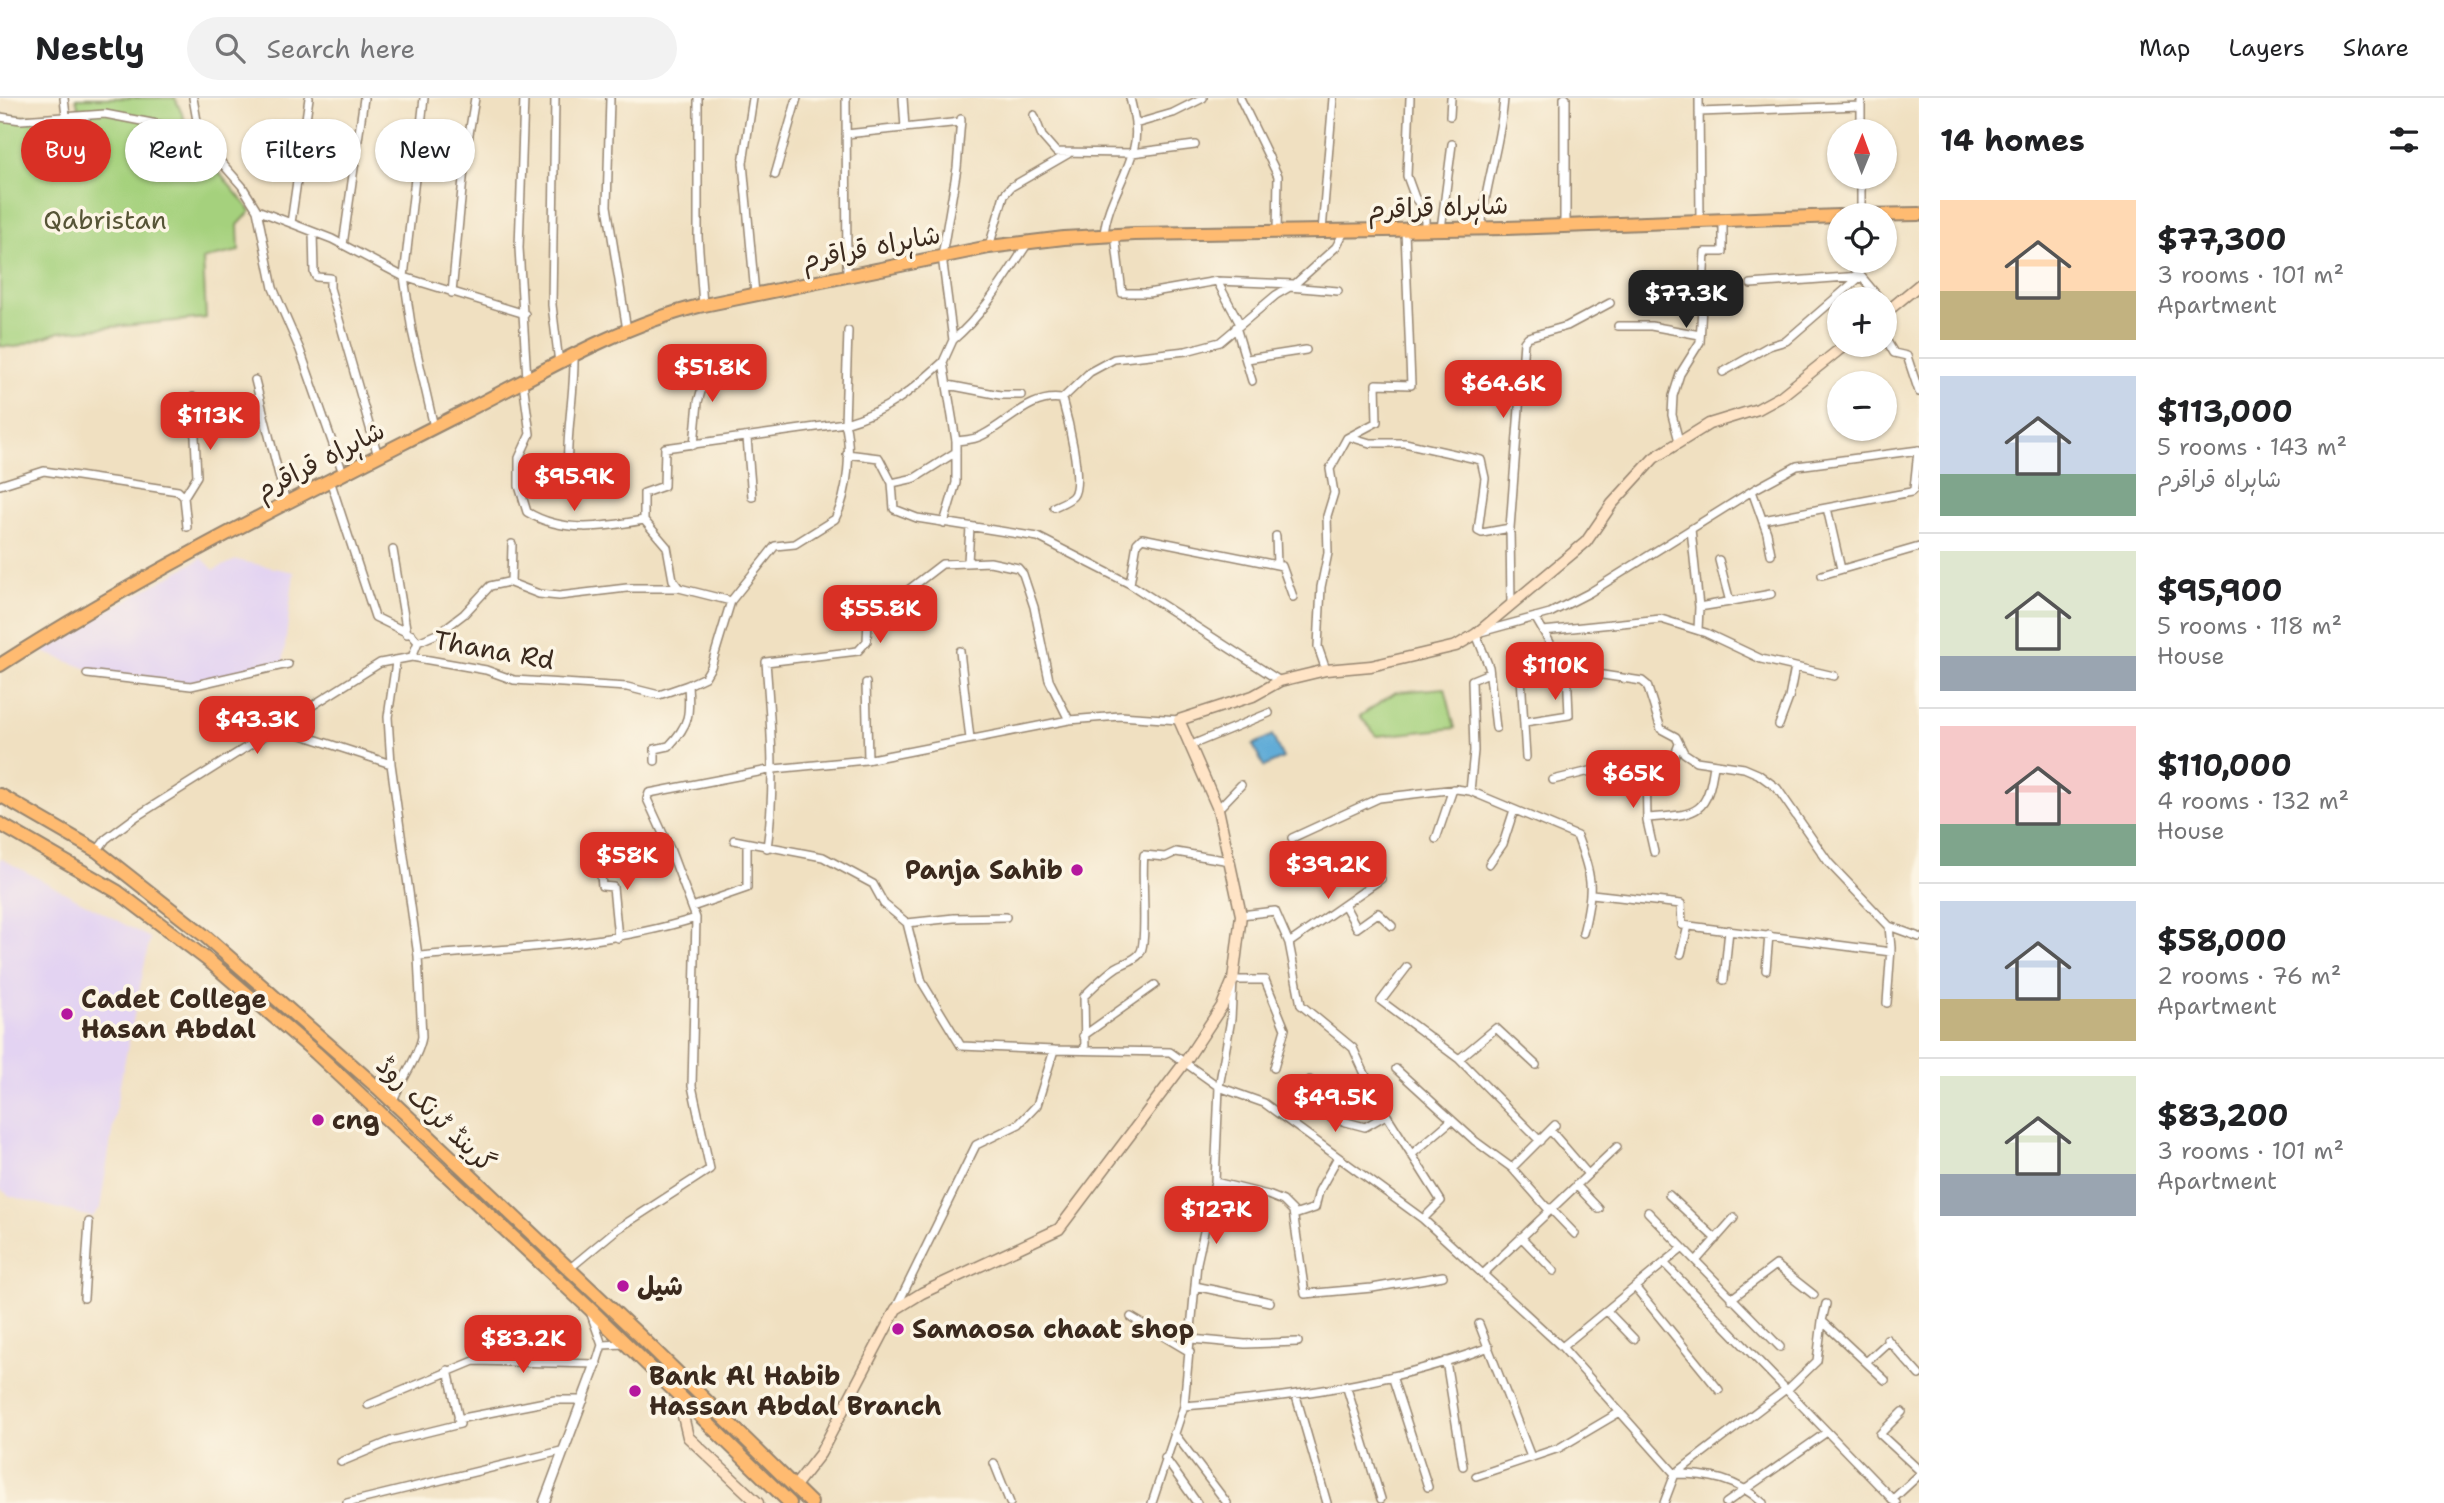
<!DOCTYPE html>
<html lang="en">
<head>
<meta charset="utf-8">
<style>
	:root { --surface:#fff; --page:#f2f2f2; --text:#202124; --muted:#757577; --line:#e0e0e0; --accent:#d93025 }
	body { margin:0; font-family:"Shantell Sans","Playpen Sans Arabic",sans-serif; background:var(--page); color:var(--text); height:100vh; display:flex; flex-direction:column; font-size:26px; white-space:nowrap }
	* { box-sizing:border-box; margin:0 }
	p { font-size:23px; color:var(--muted) }
	.icon { flex:none; width:38px; height:38px; fill:none; stroke:currentColor; stroke-width:2; stroke-linecap:round; stroke-linejoin:round }
	.map { position:relative; flex:1; overflow:hidden }
	.details { display:flex; flex-direction:column; background:var(--surface); width:525px }
	.details>* { flex:none }
	.hud { position:absolute; left:21px; top:21px; width:665px; height:63px; display:flex; gap:14px }
	.needle { width:46px; rotate:1deg }
	.tools { position:absolute; left:1827px; top:21px; display:grid; gap:14px }
	.tools a { display:grid; place-items:center; width:70px; height:70px; border-radius:50%; background:var(--surface); box-shadow:0 2px 5px #0004; font-size:35px }
	.price { position:absolute; translate:-50% -60px; padding:0 16px; border-radius:14px; background:var(--accent); color:#fff; font-size:23px; line-height:46px; filter:drop-shadow(0 2px 4px #0008) }
	.price::after { content:''; position:absolute; left:50%; top:42px; width:21px; height:16px; margin-left:-10px; background:inherit; clip-path:polygon(0 0,100% 0,50% 100%) }
	.price.current { background:#222; color:#fff }
	ul { padding:0; list-style:none }
	li { display:flex; align-items:center; gap:21px; height:175px; padding:0 21px }
	li+li { border-top:2px solid var(--line) }
	li span { display:grid; place-items:center; flex:none; width:196px; height:140px; border-radius:0px; color:#555 }
	li>.icon { margin-inline-start:auto }
	span .icon { width:84px; height:84px; fill:#fffc; stroke-width:1 }
	li b { font-size:30px }
	h2 { display:flex; justify-content:space-between; align-items:center; height:84px; padding:0 21px; font-size:30px }
	.tag { padding:0 24px; border-radius:32px; background:var(--surface); box-shadow:0 2px 5px #0004; font-size:24px; line-height:63px }
	.tag.current { background:var(--accent); color:#fff }
	header { display:flex; align-items:center; gap:42px; box-sizing:border-box; height:98px; padding:0 35px; background:var(--surface); border-bottom:2px solid var(--line) }
	header strong { font-size:33px }
	nav { display:flex; gap:38px; margin-inline-start:auto; font-size:24px }
	.search { width:490px; height:63px; background:var(--page); display:flex; align-items:center; gap:18px; box-sizing:border-box; padding:0 24px; border-radius:38px; color:var(--muted); font-size:26px }
	main { display:flex; flex:1; min-height:0 }
	.map>svg:first-child { display:block }
	.built { fill:#e3d3f2 }
	.green { fill:#a5d17d; stroke:#707e4e; stroke-width:2 }
	.water { fill:#5eabd7; stroke:#4c6a7a; stroke-width:2 }
	.lines { fill:none; stroke-linecap:round; stroke-linejoin:round }
	.minor-casing { stroke:#968570; stroke-width:10 }
	.tertiary-casing { stroke:#968570; stroke-width:12 }
	.secondary-casing { stroke:#968570; stroke-width:13 }
	.trunk-casing { stroke:#968570; stroke-width:16 }
	.minor { stroke:#fff; stroke-width:7 }
	.tertiary { stroke:#fff; stroke-width:9 }
	.secondary { stroke:#ffe4c6; stroke-width:10 }
	.trunk { stroke:#ffbb71; stroke-width:12 }
	.poi-dot { fill:#b5179e; stroke:#fcf5e5; stroke-width:2.5 }
	.labels { text-anchor:middle; stroke-width:7; stroke-linejoin:round; paint-order:stroke }
	.street-label { font-size:26px; fill:#3b2a1e; stroke:#fcf5e5 }
	.park-label { font-size:26px; fill:#565436; stroke:#fcf5e5 }
	.poi-label { font-size:26px; font-weight:bold; fill:#3b2a1e; stroke:#fcf5e5; text-anchor:start }
</style>
</head>
<body>
<header>
<strong>Nestly</strong>
<div class="search"><svg class="icon" aria-label="search" viewBox="0 0 24 24"><circle cx="10" cy="10" r="6"/><path d="M15 15l6 6"/></svg>Search here</div>
<nav><a>Map</a><a>Layers</a><a>Share</a></nav>
</header>
<main>
<div class="map">
<svg width="1919" height="1405" viewBox="0 0 1919 1405">
	<rect width="100%" height="100%" fill="#fcf5e5"/>
	<filter id="ink" filterUnits="userSpaceOnUse"><feTurbulence type="fractalNoise" baseFrequency=".0143" numOctaves="2"/><feDisplacementMap in="SourceGraphic" scale="14" xChannelSelector="R" yChannelSelector="G"/><feConvolveMatrix kernelMatrix="1 2 1 2 8 2 1 2 1" color-interpolation-filters="sRGB"/></filter>
	<filter id="wash" filterUnits="userSpaceOnUse"><feTurbulence type="fractalNoise" baseFrequency=".00686" numOctaves="4" result="noise"/><feDisplacementMap in="SourceGraphic" scale="28" xChannelSelector="R" yChannelSelector="G"/><feGaussianBlur stdDeviation="1.57" result="paint"/><feColorMatrix in="noise" values="0 0 0 0 0 0 0 0 0 0 0 0 0 0 0 0 0 1.4 0 .05"/><feComposite in="paint" operator="in"/></filter>
	<g filter="url(#wash)">
		<rect width="100%" height="100%" fill="#f0e0c1"/>
		<path class="built" d="M202,460L214,472L236,462L294,474L283,565L186,585L93,573L38,552Z
			M0,760L150,840L119,991L100,1110L92,1119L10,1098L0,1091Z"/>
		<path class="green" d="M76,0H175L196,47L251,113L238,127L239,153L203,161L206,220L59,234L16,249L0,248V18L81,19Z
			M1445,590L1455,630L1377,638L1360,618L1396,594Z"/>
		<path class="water" d="M1272,637L1283,660L1264,669L1253,647Z"/>
	</g>
	<g filter="url(#ink)">
		<g class="lines">
			<defs>
				<path id="minor" d="M64,0L66,18
					M193,0L199,34L205,46L242,88L257,112L273,190L300,252L343,375
					M424,0L404,179L412,233L434,329
					M524,0L519,150L527,281
					M555,0L552,207L559,265
					M610,0L607,108L627,232
					M698,0V139L703,207
					M753,0L743,65L755,196
					M846,0L847,178
					M903,0L905,30
					M1240,0L1278,78L1277,135
					M1410,0L1407,78L1415,100L1425,113V132
					M1699,0L1700,122
					M1861,0V33
					M1699,14L1860,8
					M1034,17L1042,38L1056,54L1132,55L1195,47
					M1450,18L1451,0
					M0,19L21,22L105,16L199,34
					M1135,26L1173,15L1203,0
					M846,36L961,24
					M775,77L797,0
					M1861,79V117
					M257,112L332,141L404,179L525,216
					M291,125L309,0
					M1441,131L1452,46
					M1481,131C1485,86 1501,45 1504,0
					M1322,133L1333,0
					M313,134L314,174L316,179L330,180V190L378,358
					M1115,137L1122,195H1148L1217,183
					M1104,138C1106,105 1127,80 1134,49C1138,33 1134,16 1130,0
					M343,147L364,0
					M989,149L1004,97L1011,89L1068,56
					M1855,163V171L1880,201
					M1289,189L1338,193
					M452,195L465,60L475,0
					M1240,226L1217,183L1294,186
					M1618,228H1651L1700,237
					M1236,229L1252,283
					M1885,240L1894,255L1907,258L1919,294
					M953,242C984,216 1006,178 1028,145
					M1247,261L1306,252
					M1723,274L1769,248L1786,243L1861,178L1751,186
					M255,282L286,405
					M523,284L530,336L519,360V388L527,414C563,436 604,429 644,422L667,449L673,482L679,490
					M948,287L1000,297H1021
					M1062,301L1090,274L1114,261L1186,253L1220,244L1276,197L1295,186L1336,149L1344,134
					M1350,339L1370,345H1405L1481,362L1485,380L1478,433L1482,435L1510,430
					M747,340L752,399
					M956,343L943,264L953,242L942,158L957,70L961,21
					M1679,343L1672,317L1673,298L1680,276L1700,244L1705,154H1723V121
					M694,347L698,304L710,262
					M847,356L879,360L892,385L894,411L917,420L1038,439L1130,486L1280,583
					M568,377C565,337 575,297 574,257
					M330,382L375,519L412,537L418,544L412,559
					M892,385L915,380L956,354
					M0,387L44,373L178,393L184,399L187,429
					M1752,393L1767,435L1771,456
					M184,399L197,378L193,299
					M1054,409C1060,406 1069,403 1073,398C1084,384 1067,318 1062,301
					M1827,410L1841,471
					M644,422V395L664,388L665,350L845,325L848,233
					M1763,422L1911,394L1914,391L1918,352
					M944,425L956,385V343C965,342 975,342 983,337C1009,324 1031,296 1062,301
					M1691,431L1699,509L1698,532
					M1276,438L1277,467
					M393,452L407,536
					M1719,462L1730,504L1699,509L1771,496
					M968,464L970,429
					M1822,477L1919,449
					M511,485L512,446
					M1130,486L1137,445L1142,440L1282,468L1293,499
					M1511,507L1510,430L1524,244L1528,239L1567,228L1610,205
					M1535,519L1563,567L1570,572L1642,583L1647,587L1661,631L1676,639L1684,655L1696,663L1744,670L1758,676L1777,690L1829,765L1889,828L1919,839
					M1543,533L1661,521L1706,535L1761,561L1834,578
					M1477,535L1550,515L1589,495L1755,391L1797,368L1919,352
					M1476,536L1489,569L1496,630
					M418,544L439,535L464,516L490,488L508,484L539,496L559,498L627,490H679L731,503
					M960,553L970,641
					M1520,563L1526,659
					M1326,572L1318,549L1321,489L1328,455L1327,418L1334,395L1330,371L1347,340L1377,324L1376,286L1411,287L1405,133
					M87,576L191,588L288,566
					M866,585L868,661
					M1525,624L1569,617L1567,570
					M1779,627L1789,600L1795,569
					M277,629L391,666
					M1189,648L1269,615
					M655,663V651L669,648C690,626 690,616 688,587L705,579L711,569L731,503L775,448L795,446L835,421C848,396 852,353 845,325C890,312 910,294 943,264
					M1646,666L1647,723L1654,754
					M1553,682L1627,664L1671,667L1679,646
					M1470,693L1474,653L1472,582L1489,575
					M1218,711L1241,687
					M1647,720C1696,716 1707,719 1714,667
					M1292,740L1379,700L1456,691L1470,693L1577,738C1593,781 1594,790 1583,835
					M1436,741L1453,691
					M734,742L823,759L873,786L884,806L907,825L922,884L961,948L1054,952
					M767,750C776,687 771,627 766,564L858,553L867,543L868,523L892,501L903,496L942,466L990,464L1018,470L1023,476L1034,509L1049,582L1069,622
					M97,753L106,741L137,718L380,565L412,559L486,572L514,582L627,589L659,597L688,587
					M599,757L602,788L613,789L618,840
					M1489,766L1503,746L1514,712
					M1592,796L1681,806L1682,827L1891,854
					M1345,808L1357,830L1378,815L1392,828
					M692,809L747,790V746
					M1241,817L1275,813L1289,845L1301,907L1353,950L1376,1000L1441,1103L1423,1121
					M907,825L954,820L1006,819
					M1289,845L1381,781
					M1681,856L1688,828
					M418,858C512,850 606,848 696,820
					M1407,869L1381,903L1459,961L1540,1043
					M1766,872L1769,837
					M1724,882L1729,832
					M1887,905L1891,850L1889,828
					M1083,938L1155,887
					M1085,952L1084,898C1094,888 1106,876 1117,869C1124,865 1136,862 1140,855C1148,845 1141,777 1144,757L1165,759L1176,754L1230,763
					M1459,961L1496,930L1536,967
					M1396,971L1475,1043L1512,1070L1549,1112
					M1310,982L1331,1020L1365,1029L1386,1017
					M379,990L401,982
					M392,1005C400,983 418,961 422,939L418,858L391,666L388,619L396,564
					M1550,1032L1588,1076
					M1411,1057L1452,1022
					M1512,1070L1555,1027
					M1215,1084L1268,1097L1283,1103L1293,1113L1305,1196L1372,1190L1443,1178
					M1576,1087L1599,1111
					M1669,1097L1716,1141
					M1550,1110L1575,1136
					M1648,1114L1683,1150
					M1294,1117L1315,1110L1319,1093L1338,1059
					M1521,1139L1554,1173
					M1696,1163L1734,1120
					M1664,1165L1683,1150L1780,1249
					M569,1171L616,1132L710,1071L692,988L696,820L670,751L647,701L649,695L774,671L866,662L1069,622L1120,618L1179,622
					M1484,1175L1617,1049
					M1195,1188L1270,1204
					M1635,1189L1719,1292
					M84,1200L89,1124
					M1731,1201L1776,1167L1814,1197
					M896,1210L976,1047L1019,1026L1037,1007L1054,952L1170,954L1219,989L1264,1005L1423,1121L1562,1249L1664,1165L1896,1405
					M1607,1213L1634,1241
					M1131,1219L1190,1254
					M1822,1223L1826,1206
					M1479,1226L1531,1359
					M1191,1241L1245,1246L1298,1244
					M1887,1241L1919,1277
					M602,1247L625,1246
					M1562,1249L1675,1376C1709,1376 1737,1381 1763,1405
					M1446,1263L1463,1368
					M1866,1264L1889,1243
					M1392,1278L1428,1389
					M1346,1287L1381,1401
					M1787,1292L1817,1263L1822,1223L1885,1282
					M1296,1298L1327,1405
					M368,1307L474,1263L596,1266L602,1247L591,1216
					M1184,1308C1287,1300 1391,1286 1489,1249
					M1902,1314L1880,1336L1919,1372
					M458,1321L555,1302H584
					M1174,1335L1227,1405
					M1165,1360L1197,1405
					M341,1364L391,1343L460,1326L448,1272
					M994,1365L1010,1405
					M1476,1378L1559,1350L1620,1314
					M1892,1402L1919,1377
					M347,1405L565,1352
					M1152,1405L1184,1308L1197,1165L1215,1084L1219,989L1231,921L1233,882H1265L1285,931L1274,970
					M1664,1405L1675,1376L1786,1291
					M1726,1405L1827,1334"/>
				<path id="tertiary" d="M1565,126V0
					M544,1405L596,1266"/>
				<path id="secondary" d="M1885,215L1919,187
					M679,1301L688,1339L758,1405
					M795,1388L820,1356L896,1211L922,1195L1059,1131L1185,964L1222,908L1233,882L1241,817L1218,711L1179,622L1253,598L1280,583L1326,572L1371,568L1456,548L1476,536L1586,444L1612,406L1654,360L1709,326L1758,311L1780,299L1845,247"/>
				<path id="trunk" d="M1861,117L1919,116
					M0,567C145,474 299,398 452,320C533,280 611,230 699,208L989,149L1064,140L1135,136L1506,130L1839,118
					M0,697L97,753L205,838L378,990L639,1237L811,1405
					M0,726L118,794L209,863L316,955L589,1210L790,1405"/>
			</defs>
			<use href="#minor" class="minor-casing"/>
			<use href="#tertiary" class="tertiary-casing"/>
			<use href="#secondary" class="secondary-casing"/>
			<use href="#trunk" class="trunk-casing"/>
			<use href="#minor" class="minor"/>
			<use href="#tertiary" class="tertiary"/>
			<use href="#secondary" class="secondary"/>
			<use href="#trunk" class="trunk"/>
		</g>
	</g>
	<g class="poi-dot">
		<circle cx="1077" cy="772" r="7"/>
		<circle cx="67" cy="916" r="7"/>
		<circle cx="318" cy="1022" r="7"/>
		<circle cx="623" cy="1188" r="7"/>
		<circle cx="898" cy="1231" r="7"/>
		<circle cx="635" cy="1293" r="7"/>
	</g>
	<g class="labels">
		<g class="street-label">
			<text transform="translate(1438 109) rotate(-2)" y="9">شاہراہ قراقرم</text>
			<text transform="translate(871 149) rotate(-11)" y="9">شاہراہ قراقرم</text>
			<text transform="translate(320 362) rotate(-27)" y="9">شاہراہ قراقرم</text>
			<text transform="translate(494 552) rotate(10)" y="9">Thana Rd</text>
			<text transform="translate(436 1016) rotate(44)" y="9">گرینڈ ٹرنک روڈ</text>
		</g>
		<g class="park-label">
			<text x="105" y="131">Qabristan</text>
		</g>
		<g class="poi-label">
			<text x="1063" y="781" text-anchor="end">Panja Sahib</text>
			<text x="81" y="910">Cadet College<tspan x="81" dy="30">Hasan Abdal</tspan></text>
			<text x="332" y="1031">cng</text>
			<text x="637" y="1197">شیل</text>
			<text x="912" y="1240">Samaosa chaat shop</text>
			<text x="649" y="1287">Bank Al Habib<tspan x="649" dy="30">Hassan Abdal Branch</tspan></text>
		</g>
	</g>
</svg>
<div class="tools">
<a><svg class="needle" viewBox="-14 -14 28 28"><path d="M0-13l5 13h-10z" fill="#e53935"/><path d="M0 13l5-13h-10z" fill="#757577"/></svg></a>
<a><svg class="icon" aria-label="locate" viewBox="0 0 24 24"><circle cx="12" cy="12" r="6"/><path d="M12 2v4M12 18v4M2 12h4M18 12h4"/></svg></a>
<a>+</a>
<a>−</a>
</div>
<b class="price current" style="left:1686px;top:232px">$77.3K</b>
<b class="price" style="left:712px;top:306px">$51.8K</b>
<b class="price" style="left:1503px;top:322px">$64.6K</b>
<b class="price" style="left:210px;top:354px">$113K</b>
<b class="price" style="left:574px;top:415px">$95.9K</b>
<b class="price" style="left:880px;top:547px">$55.8K</b>
<b class="price" style="left:1555px;top:604px">$110K</b>
<b class="price" style="left:257px;top:658px">$43.3K</b>
<b class="price" style="left:1633px;top:712px">$65K</b>
<b class="price" style="left:627px;top:794px">$58K</b>
<b class="price" style="left:1328px;top:803px">$39.2K</b>
<b class="price" style="left:1335px;top:1036px">$49.5K</b>
<b class="price" style="left:1216px;top:1148px">$127K</b>
<b class="price" style="left:523px;top:1277px">$83.2K</b>
<div class="hud">
<a class="tag current">Buy</a>
<a class="tag">Rent</a>
<a class="tag">Filters</a>
<a class="tag">New</a>
</div>
</div>
<section class="details">
<h2>14 homes<svg class="icon" aria-label="filters" viewBox="0 0 24 24"><path d="M4 7h16M4 17h16"/><circle cx="9" cy="7" r="2"/><circle cx="15" cy="17" r="2"/></svg></h2>
<ul>
<li><span style="background:linear-gradient(#ffd9b3 65%,#c2b280 0)"><svg class="icon" aria-label="home" viewBox="0 0 24 24"><path d="M3 11l9-7 9 7M6 9v11h12V9"/></svg></span><div><b>$77,300</b><p>3 rooms · 101 m²</p><p>Apartment</p></div></li>
<li><span style="background:linear-gradient(#c9d6e8 70%,#7fa58c 0)"><svg class="icon" aria-label="home" viewBox="0 0 24 24"><path d="M3 11l9-7 9 7M6 9v11h12V9"/></svg></span><div><b>$113,000</b><p>5 rooms · 143 m²</p><p>شاہراہ قراقرم</p></div></li>
<li><span style="background:linear-gradient(#dfe7d0 75%,#9aa5b1 0)"><svg class="icon" aria-label="home" viewBox="0 0 24 24"><path d="M3 11l9-7 9 7M6 9v11h12V9"/></svg></span><div><b>$95,900</b><p>5 rooms · 118 m²</p><p>House</p></div></li>
<li><span style="background:linear-gradient(#f6c9c9 70%,#7fa58c 0)"><svg class="icon" aria-label="home" viewBox="0 0 24 24"><path d="M3 11l9-7 9 7M6 9v11h12V9"/></svg></span><div><b>$110,000</b><p>4 rooms · 132 m²</p><p>House</p></div></li>
<li><span style="background:linear-gradient(#c9d6e8 70%,#c2b280 0)"><svg class="icon" aria-label="home" viewBox="0 0 24 24"><path d="M3 11l9-7 9 7M6 9v11h12V9"/></svg></span><div><b>$58,000</b><p>2 rooms · 76 m²</p><p>Apartment</p></div></li>
<li><span style="background:linear-gradient(#dfe7d0 70%,#9aa5b1 0)"><svg class="icon" aria-label="home" viewBox="0 0 24 24"><path d="M3 11l9-7 9 7M6 9v11h12V9"/></svg></span><div><b>$83,200</b><p>3 rooms · 101 m²</p><p>Apartment</p></div></li>
</ul>
</section>
</main>
</body>
</html>
